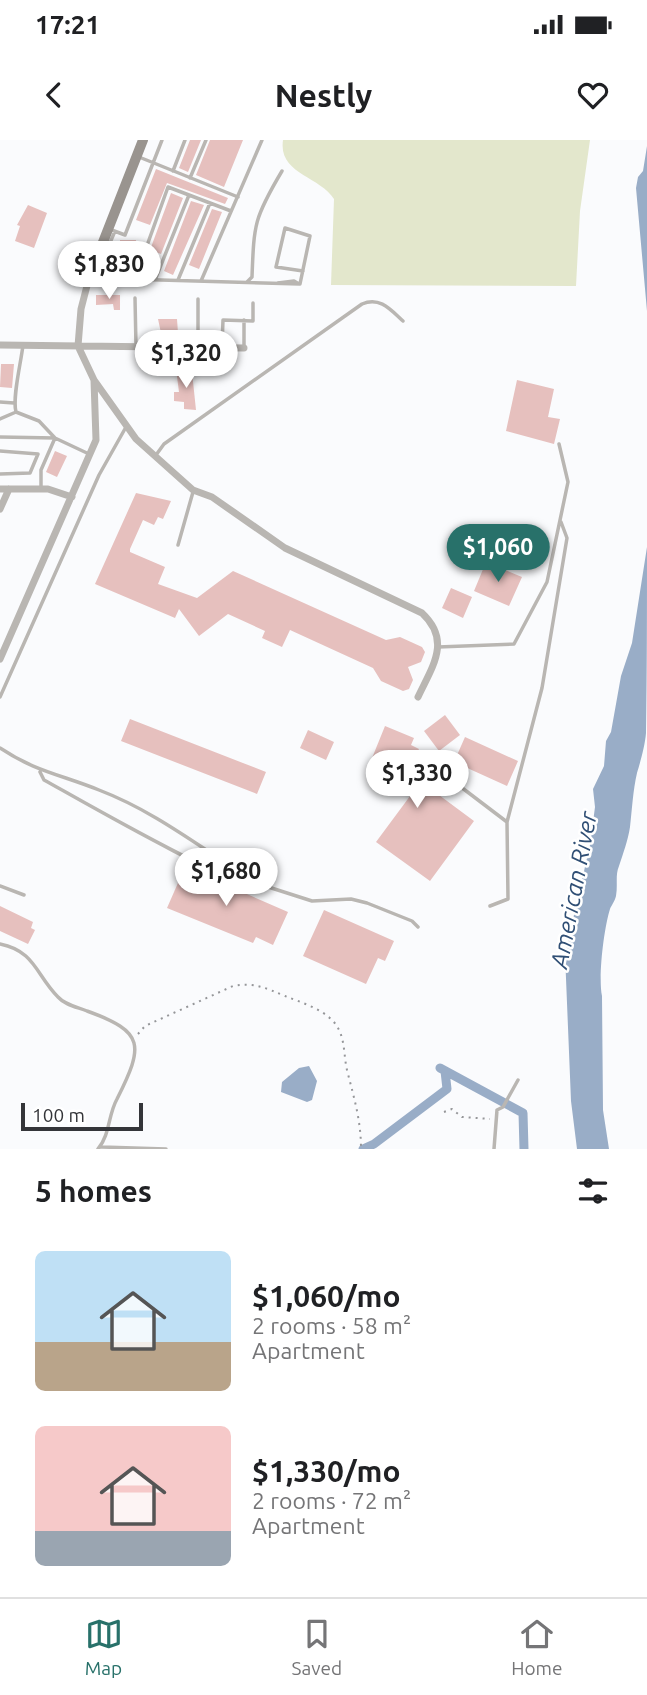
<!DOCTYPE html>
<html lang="en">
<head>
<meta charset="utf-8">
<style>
	:root { --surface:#fff; --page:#f2f2f2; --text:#202124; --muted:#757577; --line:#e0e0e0; --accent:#28716a }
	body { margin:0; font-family:Ubuntu,sans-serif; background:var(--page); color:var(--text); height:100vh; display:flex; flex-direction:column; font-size:26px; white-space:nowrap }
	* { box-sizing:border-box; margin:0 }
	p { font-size:23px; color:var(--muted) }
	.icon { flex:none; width:38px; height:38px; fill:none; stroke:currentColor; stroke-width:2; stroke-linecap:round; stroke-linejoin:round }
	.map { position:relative; height:1009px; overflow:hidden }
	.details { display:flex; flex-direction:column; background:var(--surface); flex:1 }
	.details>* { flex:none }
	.scale { position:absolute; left:21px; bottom:18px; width:122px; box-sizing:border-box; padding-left:7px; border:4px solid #343539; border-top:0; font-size:19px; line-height:24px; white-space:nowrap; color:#343539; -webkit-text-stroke:5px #fff; paint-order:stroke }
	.price { position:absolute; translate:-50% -60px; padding:0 16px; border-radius:24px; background:#fff; color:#222; font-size:23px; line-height:46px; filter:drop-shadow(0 2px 4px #0008) }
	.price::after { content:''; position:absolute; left:50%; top:42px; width:21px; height:16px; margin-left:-10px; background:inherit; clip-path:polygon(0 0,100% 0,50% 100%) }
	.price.active { background:var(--accent); color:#fff }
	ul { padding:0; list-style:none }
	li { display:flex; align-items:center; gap:21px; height:175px; padding:0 35px }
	li span { display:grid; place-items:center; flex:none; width:196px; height:140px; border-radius:10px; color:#555 }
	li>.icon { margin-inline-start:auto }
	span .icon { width:84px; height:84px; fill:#fffc; stroke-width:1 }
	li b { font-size:30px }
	h2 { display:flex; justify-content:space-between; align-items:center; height:84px; padding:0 35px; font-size:30px }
	.status { display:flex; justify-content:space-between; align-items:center; height:49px; padding:0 35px; background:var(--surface); direction:ltr }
	.status svg { height:19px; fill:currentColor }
	header { display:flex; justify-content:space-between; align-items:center; height:91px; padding:0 35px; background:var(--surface); font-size:32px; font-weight:700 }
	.menu { display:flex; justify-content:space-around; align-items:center; height:98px; border-top:2px solid var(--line); background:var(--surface); font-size:19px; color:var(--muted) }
	.menu a { display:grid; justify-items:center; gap:4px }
	.menu .active { color:var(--accent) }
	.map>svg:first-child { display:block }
	.green { fill:#e3e7cc }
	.water { fill:#99adc7 }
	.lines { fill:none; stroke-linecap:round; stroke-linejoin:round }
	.canal { stroke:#99adc7; stroke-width:9 }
	.building { fill:#e6c0be }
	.path { stroke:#959699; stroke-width:2; stroke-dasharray:2 5; stroke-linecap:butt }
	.lane { stroke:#b9b6b2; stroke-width:3.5 }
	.street { stroke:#b9b6b2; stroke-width:7 }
	.secondary { stroke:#99948f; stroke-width:10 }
	.labels { text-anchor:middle; stroke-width:5; stroke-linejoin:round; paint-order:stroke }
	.water-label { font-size:24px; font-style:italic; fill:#304f75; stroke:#fff }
</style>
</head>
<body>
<div class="status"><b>17:21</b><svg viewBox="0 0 49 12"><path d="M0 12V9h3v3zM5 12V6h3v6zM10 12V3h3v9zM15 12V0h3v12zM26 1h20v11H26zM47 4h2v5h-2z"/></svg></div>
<header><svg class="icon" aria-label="back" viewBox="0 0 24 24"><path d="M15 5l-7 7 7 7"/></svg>Nestly<svg class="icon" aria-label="heart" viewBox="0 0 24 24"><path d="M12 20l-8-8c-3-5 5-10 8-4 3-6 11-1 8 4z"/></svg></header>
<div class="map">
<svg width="647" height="1009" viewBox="0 0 647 1009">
	<rect width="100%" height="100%" fill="#fafbfd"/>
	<path class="green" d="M283,0H590L580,71L576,146L331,145L334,59C320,36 278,34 283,0Z"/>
	<path class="water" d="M647,6V171L636,48L638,37L643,31Z
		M647,407C647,468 647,533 646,593C645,606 640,623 637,633C633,650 632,670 630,687C628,700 623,714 619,726C615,735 618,745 616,756C615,761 611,766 610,769C604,788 598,837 602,856L603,970L609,1009H577L571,961L565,814L590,705L595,667L593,649L604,626L606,601L611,592L621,536L632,503Z
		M309,926L317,941L312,960L307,962L281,952L282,942L299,928Z"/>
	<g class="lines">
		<path class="canal" d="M440,928L523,973L524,1009
			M363,1009L374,1004L447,949L445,931"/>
	</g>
	<path class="building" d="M190,0H201L188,32L179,28Z
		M210,0H243L224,47L196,35Z
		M156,29L228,58L225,64L167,43L150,85L136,80Z
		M171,53L183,58L161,114L150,110Z
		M191,61L204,65L173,135L164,131Z
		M28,65L47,73L34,108L15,101L20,86L17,85Z
		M212,69L222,72L199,129L189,125Z
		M120,100H136L134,128H120Z
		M96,155H120V170H114L113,164L96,165Z
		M158,179H177L178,193H161Z
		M1,224H14L12,248L0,247Z
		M176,229L192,232L196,270L184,269V262L174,261V252H179Z
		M517,240L554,249L548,277L560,279L554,304L506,291Z
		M55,311L67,316L57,337L46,332Z
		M136,353L171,361L163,379L158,377L154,385L143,380L130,409V412L165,427L158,444L197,458L233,431L386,500L400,497L422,507L425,512L421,522L408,527L413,540L409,549L403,551L381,541L373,528L290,490L282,507L262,498L265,491L228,474L199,496L179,469L175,478L95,444Z
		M486,422L522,437L509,466L474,451Z
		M451,448L472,457L463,478L442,468Z
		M445,575L460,595L439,611L424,591Z
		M130,579L266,632L257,654L121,601Z
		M385,586L414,598L411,605L419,609L416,615L424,619L416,638L474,681L430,741L376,702L416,648L368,628Z
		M308,590L334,602L326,620L300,608Z
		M465,597L518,621L507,646L454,622Z
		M185,727L288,772L273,805L256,797L253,803L167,768Z
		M0,766L33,782L31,788L35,790L28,804L0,791Z
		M324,770L394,801L385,821L378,818L366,844L303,816Z"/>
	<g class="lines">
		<path class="path" d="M138,894L145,886L233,846C253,842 266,848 285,856C300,862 320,868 332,880C346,894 343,913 347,930C354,958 361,980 361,1009
			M444,972L452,969L462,977L490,979"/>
		<path class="lane" d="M139,17L238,57
			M173,31L185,0
			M190,38L206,0
			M109,89L125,95L162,0
			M91,138L300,144
			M95,138L115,91
			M135,139L168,47L231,71
			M155,140L189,55
			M178,140L210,63
			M201,141L262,0
			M247,142L252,137C254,84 254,78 282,31
			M278,143L294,141L299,144
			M300,144L310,96L285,88L276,127L303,131
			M135,158L136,207
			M198,159V205
			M244,180V206
			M23,205C21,223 12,258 16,272L39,281L55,298L89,314
			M222,206L223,180L253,181V163
			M0,262L14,263
			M0,279L16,272
			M0,297L55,298
			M0,311L38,314L30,333L0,334
			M156,315L164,304L362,164C380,156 391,170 403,181
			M41,349V330L55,298
			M178,405L193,352
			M438,507L514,504L547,442L568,342L559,304
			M0,557L99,335L126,287
			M0,608C34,631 62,635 99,650C146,668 185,696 226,723C237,730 250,732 260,740L258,745C237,751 75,657 44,640L40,632
			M432,625L507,682
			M259,744L312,761L351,759L367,763L412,781L418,787
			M0,746L24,755
			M490,766L508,759L507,682L542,548L567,398L561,382
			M0,804C35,811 36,835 58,857C65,865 77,867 87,871C145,892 144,905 117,959C108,975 110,995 98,1009
			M102,1007L166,1009
			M494,1009L497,970L503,967L518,940"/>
		<path class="street" d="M0,205L244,208
			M94,240L136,299L193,350L212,357L285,408L422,473C452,501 432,527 418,557
			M0,349H48L72,357
			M0,369L9,349
			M0,519L96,300L94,240L78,206L81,169L89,138"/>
		<path class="secondary" d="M89,138L143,0"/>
	</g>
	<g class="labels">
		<g class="water-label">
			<text transform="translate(574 750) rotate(-79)" y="8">American River</text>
		</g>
	</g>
</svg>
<div class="scale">100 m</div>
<b class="price" style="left:109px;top:161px">$1,830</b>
<b class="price" style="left:186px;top:250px">$1,320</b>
<b class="price active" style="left:498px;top:444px">$1,060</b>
<b class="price" style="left:417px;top:670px">$1,330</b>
<b class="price" style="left:226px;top:768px">$1,680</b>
</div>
<section class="details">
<h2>5 homes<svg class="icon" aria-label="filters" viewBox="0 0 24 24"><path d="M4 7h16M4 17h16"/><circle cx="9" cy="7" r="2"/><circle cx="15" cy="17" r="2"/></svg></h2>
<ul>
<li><span style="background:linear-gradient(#bfe0f5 65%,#b9a48a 0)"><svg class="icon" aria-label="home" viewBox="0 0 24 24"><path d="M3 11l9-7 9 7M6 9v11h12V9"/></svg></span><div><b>$1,060/mo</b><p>2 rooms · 58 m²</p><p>Apartment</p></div></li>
<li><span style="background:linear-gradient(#f6c9c9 75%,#9aa5b1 0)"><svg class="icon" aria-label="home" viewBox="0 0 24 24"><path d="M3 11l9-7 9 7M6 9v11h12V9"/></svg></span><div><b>$1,330/mo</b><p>2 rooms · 72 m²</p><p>Apartment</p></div></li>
</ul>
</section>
<nav class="menu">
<a class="active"><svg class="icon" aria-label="map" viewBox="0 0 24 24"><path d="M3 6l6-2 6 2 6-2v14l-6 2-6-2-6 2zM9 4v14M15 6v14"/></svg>Map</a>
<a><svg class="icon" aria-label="saved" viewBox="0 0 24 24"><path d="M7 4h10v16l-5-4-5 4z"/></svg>Saved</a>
<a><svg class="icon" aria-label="home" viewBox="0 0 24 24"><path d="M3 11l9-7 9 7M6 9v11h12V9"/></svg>Home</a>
</nav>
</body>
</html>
